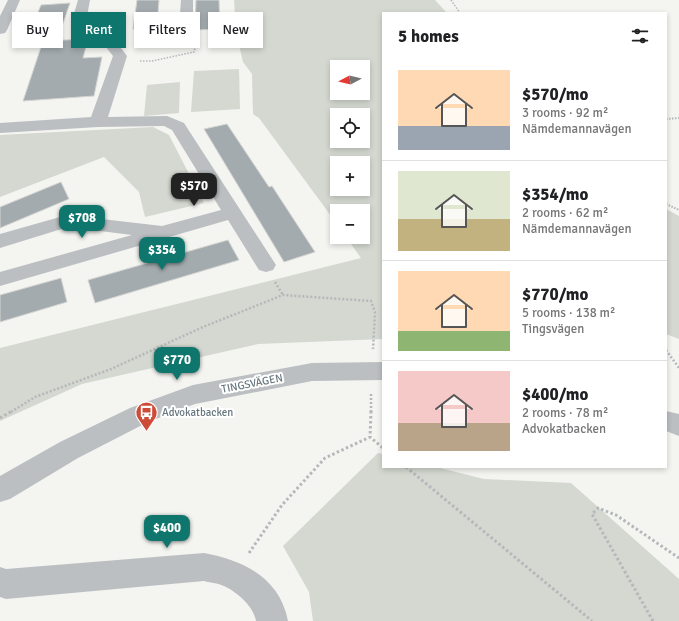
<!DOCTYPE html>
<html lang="en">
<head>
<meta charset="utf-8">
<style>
	:root { --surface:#fff; --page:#f2f2f2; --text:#202124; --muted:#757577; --line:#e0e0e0; --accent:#0f766e }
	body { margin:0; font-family:Signika,sans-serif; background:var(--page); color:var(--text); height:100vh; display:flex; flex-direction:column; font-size:15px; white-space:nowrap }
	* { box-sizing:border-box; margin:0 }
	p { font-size:13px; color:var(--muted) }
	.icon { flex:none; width:22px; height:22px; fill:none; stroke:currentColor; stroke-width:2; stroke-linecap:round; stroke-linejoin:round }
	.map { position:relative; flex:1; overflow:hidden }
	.drawer { position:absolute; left:382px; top:12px; width:285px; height:456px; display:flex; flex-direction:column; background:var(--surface); border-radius:0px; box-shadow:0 2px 6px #0003 }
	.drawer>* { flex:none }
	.top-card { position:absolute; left:12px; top:12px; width:310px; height:36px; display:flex; gap:8px }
	.needle { width:26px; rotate:263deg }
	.controls { position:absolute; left:330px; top:60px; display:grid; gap:8px }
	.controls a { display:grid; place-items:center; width:40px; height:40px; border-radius:0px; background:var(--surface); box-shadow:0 2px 6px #0003; font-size:20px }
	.price { position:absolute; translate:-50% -34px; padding:0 9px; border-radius:8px; background:var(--accent); color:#fff; font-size:13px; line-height:26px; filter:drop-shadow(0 1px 2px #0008) }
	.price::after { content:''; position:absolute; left:50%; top:24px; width:12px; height:9px; margin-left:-6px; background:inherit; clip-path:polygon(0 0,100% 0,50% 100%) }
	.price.on { background:#222; color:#fff }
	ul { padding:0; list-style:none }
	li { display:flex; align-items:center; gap:12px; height:100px; padding:0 16px }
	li+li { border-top:1px solid var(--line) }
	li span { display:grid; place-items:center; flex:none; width:112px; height:80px; border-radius:0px; color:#555 }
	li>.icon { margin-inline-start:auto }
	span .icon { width:48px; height:48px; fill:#fffc; stroke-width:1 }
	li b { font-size:17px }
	h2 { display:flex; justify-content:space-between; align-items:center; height:48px; padding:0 16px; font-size:17px }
	.tag { padding:0 14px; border-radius:0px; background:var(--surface); box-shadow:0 2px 6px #0003; font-size:14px; line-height:36px }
	.tag.on { background:var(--accent); color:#fff }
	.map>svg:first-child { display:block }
	.green { fill:#d4d8d0; fill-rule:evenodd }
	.building { fill:#a3abaf; stroke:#d5d5d3 }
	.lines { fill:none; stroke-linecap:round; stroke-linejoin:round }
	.path-far3 { stroke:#b5b8ba; stroke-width:1.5; stroke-dasharray:1.5 1.5; stroke-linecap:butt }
	.path-far2 { stroke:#b5b8ba; stroke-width:2; stroke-dasharray:1.5 1.5; stroke-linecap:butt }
	.path-far1 { stroke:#b5b8ba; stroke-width:2.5; stroke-dasharray:2 2; stroke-linecap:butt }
	.path { stroke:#b5b8ba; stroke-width:3; stroke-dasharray:2.5 2.5; stroke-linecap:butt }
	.minor { fill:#bbbfc2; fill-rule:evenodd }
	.labels { text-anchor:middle; stroke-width:4; stroke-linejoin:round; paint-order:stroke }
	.street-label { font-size:11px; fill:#67767e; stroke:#fff }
	.poi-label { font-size:11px; fill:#67767e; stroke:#fff; text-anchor:start }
</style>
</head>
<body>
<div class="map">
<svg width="679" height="621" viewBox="0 0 679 621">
	<rect width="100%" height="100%" fill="#f4f4f1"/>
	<path class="green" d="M234,0H435L447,13H383V339L258,344L82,384L0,421V348L361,258L346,237H363V211H337V224L259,118L253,114L252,74L243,62L236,32ZM337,67H363V93H337ZM337,115H363V141H337ZM337,163H363V189H337Z
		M239,69L240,109L191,112L194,71Z
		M180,82L179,113L144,116L147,85Z
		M153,127L169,135L204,203L145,217L139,192L104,157L0,197V135Z
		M666,209L679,216V339L666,334Z
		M378,453L383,454V467H436L484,479L571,483L679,579V621H313L309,592L283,546Z"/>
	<path class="building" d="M137,0H159L157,27L133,29Z
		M196,0H219L220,29L195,30Z
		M70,3L60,32L29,34L41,5Z
		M88,39L83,58L102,57L94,96L23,101L43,41Z
		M227,124L269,187L272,186L315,252L284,262L204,129Z
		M61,182L69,199L0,228V207Z
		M228,240L239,260L95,303L88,280Z
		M61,278L67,302L0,322V295Z"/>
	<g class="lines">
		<path class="path-far3" d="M451,0L460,13
			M140,61H152L194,52L196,44L194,41"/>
		<path class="path-far2" d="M666,119L679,118
			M666,204L679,210"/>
		<path class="path-far1" d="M275,282L283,295
			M666,350L679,368
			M11,412L35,397L111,369L203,327L283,295L371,301L375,312L373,349
			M371,412V394"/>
		<path class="path" d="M371,411L370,437L383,448
			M0,418L12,411
			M406,467L592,621
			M249,553L282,505L325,458L370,437
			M653,621L592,514L598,508L616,515L679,558"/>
		<path class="minor" d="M8,0H20L7,30L5,33L0,34V16Z
			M78,0H90L87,16L108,31L127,56L108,117L167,116L184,123L276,265L273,270L266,272L259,270L228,220L0,286V272L132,235L68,227L0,248V234L67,215L162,226L221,210L172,130L164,126L98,127L0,133V123L91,117L113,56L98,37L73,17Z
			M181,0H193V27L191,30L186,31L181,30L179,27Z
			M383,362V380L312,381L195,404L148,422L78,458L10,499L0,502V476L60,442L130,408L193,385L312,363Z
			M666,411L679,414V436L666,431Z
			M204,553C243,560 280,578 288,621H256C254,607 238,593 226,587C219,583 211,583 204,581L6,599L0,597V567L6,569Z"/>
	</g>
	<defs>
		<symbol id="bus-pin" viewBox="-11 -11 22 30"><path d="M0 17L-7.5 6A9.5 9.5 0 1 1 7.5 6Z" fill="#ce4c37" stroke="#fff"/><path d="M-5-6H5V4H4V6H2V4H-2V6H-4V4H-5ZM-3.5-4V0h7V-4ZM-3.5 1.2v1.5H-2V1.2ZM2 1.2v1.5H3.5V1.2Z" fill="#fff"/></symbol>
	</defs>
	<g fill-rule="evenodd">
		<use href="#bus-pin" x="134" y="400" width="25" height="34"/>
	</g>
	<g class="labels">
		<g class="street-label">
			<text transform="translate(252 383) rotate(-11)" y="4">TINGSVÄGEN</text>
		</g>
		<g class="poi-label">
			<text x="162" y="416">Advokatbacken</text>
		</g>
	</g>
</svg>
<div class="controls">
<a><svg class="needle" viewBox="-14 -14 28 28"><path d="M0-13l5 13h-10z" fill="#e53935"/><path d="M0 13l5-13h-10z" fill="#757577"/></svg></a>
<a><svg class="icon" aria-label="locate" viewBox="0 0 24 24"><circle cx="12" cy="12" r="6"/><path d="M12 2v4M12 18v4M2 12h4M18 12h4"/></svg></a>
<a>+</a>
<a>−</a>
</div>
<b class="price on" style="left:194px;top:207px">$570</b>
<b class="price" style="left:82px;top:239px">$708</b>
<b class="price" style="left:162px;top:271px">$354</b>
<b class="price" style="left:177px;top:381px">$770</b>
<b class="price" style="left:167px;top:549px">$400</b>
<div class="top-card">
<a class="tag">Buy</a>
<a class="tag on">Rent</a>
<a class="tag">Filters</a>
<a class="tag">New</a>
</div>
<section class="drawer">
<h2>5 homes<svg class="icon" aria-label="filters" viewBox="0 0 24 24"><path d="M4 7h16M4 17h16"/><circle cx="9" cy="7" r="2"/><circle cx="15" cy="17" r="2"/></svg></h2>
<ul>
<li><span style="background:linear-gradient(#ffd9b3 70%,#9aa5b1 0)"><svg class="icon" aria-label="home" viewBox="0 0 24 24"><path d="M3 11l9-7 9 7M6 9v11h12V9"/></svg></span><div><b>$570/mo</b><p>3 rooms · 92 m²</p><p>Nämdemannavägen</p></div></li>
<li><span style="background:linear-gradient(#dfe7d0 60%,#c2b280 0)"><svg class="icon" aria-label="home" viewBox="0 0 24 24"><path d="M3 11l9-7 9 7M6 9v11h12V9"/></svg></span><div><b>$354/mo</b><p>2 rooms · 62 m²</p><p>Nämdemannavägen</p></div></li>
<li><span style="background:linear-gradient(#ffd9b3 75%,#8fb573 0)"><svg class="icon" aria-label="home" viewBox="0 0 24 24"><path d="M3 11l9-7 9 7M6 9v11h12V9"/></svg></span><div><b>$770/mo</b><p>5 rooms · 138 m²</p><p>Tingsvägen</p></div></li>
<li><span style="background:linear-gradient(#f6c9c9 65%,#b9a48a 0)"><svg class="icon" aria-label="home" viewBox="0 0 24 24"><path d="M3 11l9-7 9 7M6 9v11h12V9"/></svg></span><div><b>$400/mo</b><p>2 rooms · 78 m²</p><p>Advokatbacken</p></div></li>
</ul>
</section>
</div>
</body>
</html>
